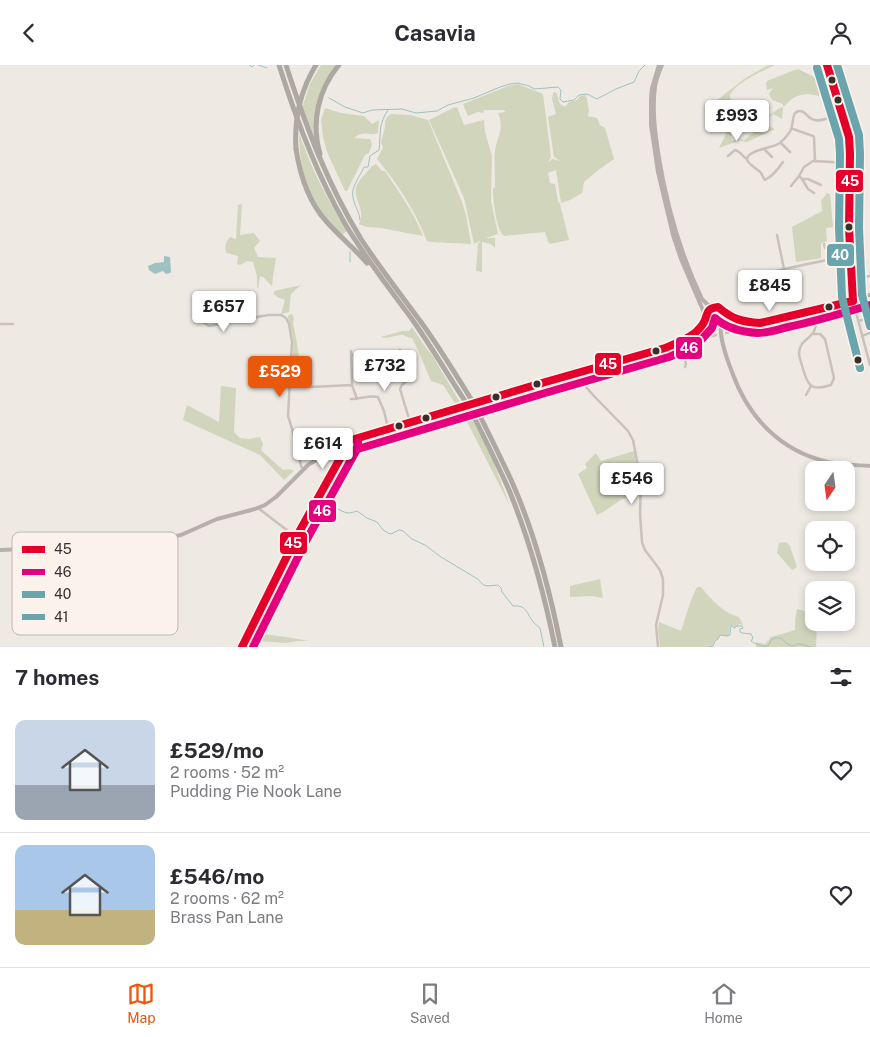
<!DOCTYPE html>
<html lang="en">
<head>
<meta charset="utf-8">
<style>
	:root { --surface:#fff; --page:#f2f2f3; --text:#2b2b33; --muted:#7c7c81; --line:#e1e1e2; --accent:#ea580c }
	body { margin:0; font-family:"Public Sans",sans-serif; background:var(--page); color:var(--text); height:100vh; display:flex; flex-direction:column; font-size:19px; white-space:nowrap }
	* { box-sizing:border-box; margin:0 }
	p { font-size:16px; color:var(--muted) }
	.icon { flex:none; width:28px; height:28px; fill:none; stroke:currentColor; stroke-width:2; stroke-linecap:round; stroke-linejoin:round }
	.map { position:relative; height:582px; overflow:hidden }
	.details { display:flex; flex-direction:column; background:var(--surface); flex:1 }
	.details>* { flex:none }
	.needle { width:32px; rotate:193deg }
	.fabs { position:absolute; left:805px; top:396px; display:grid; gap:10px }
	.fabs a { display:grid; place-items:center; width:50px; height:50px; border-radius:10px; background:var(--surface); box-shadow:0 2px 8px #0003; font-size:25px }
	.price { position:absolute; translate:-50% -42px; padding:0 11px; border-radius:5px; background:#fff; color:#222; font-size:16px; line-height:32px; filter:drop-shadow(0 1px 2px #0008) }
	.price::after { content:''; position:absolute; left:50%; top:30px; width:15px; height:11px; margin-left:-8px; background:inherit; clip-path:polygon(0 0,100% 0,50% 100%) }
	.price.active { background:var(--accent); color:#fff }
	ul { padding:0; list-style:none }
	li { display:flex; align-items:center; gap:15px; height:125px; padding:0 15px }
	li+li { border-top:1px solid var(--line) }
	li span { display:grid; place-items:center; flex:none; width:140px; height:100px; border-radius:10px; color:#555 }
	li>.icon { margin-inline-start:auto }
	span .icon { width:60px; height:60px; fill:#fffc; stroke-width:1 }
	li b { font-size:21px }
	h2 { display:flex; justify-content:space-between; align-items:center; height:60px; padding:0 15px; font-size:21px }
	header { display:flex; justify-content:space-between; align-items:center; height:65px; padding:0 15px; background:var(--surface); font-size:22px; font-weight:700 }
	.menu { display:flex; justify-content:space-around; align-items:center; height:70px; border-top:1px solid var(--line); background:var(--surface); font-size:14px; color:var(--muted) }
	.menu a { display:grid; justify-items:center; gap:2px }
	.menu .active { color:var(--accent) }
	.map>svg:first-child { display:block }
	.green { fill:#d1d5bc }
	.water { fill:#9ec2c1 }
	.lines { fill:none; stroke-linecap:round; stroke-linejoin:round }
	.stream { stroke:#9ec2c1; stroke-width:1 }
	.minor { stroke:#c8c1bc; stroke-width:2.5 }
	.major { stroke:#b7afab; stroke-width:4 }
	.highway { stroke:#aea8a2; stroke-width:5 }
	.highway-bridge { stroke:#aea8a2; stroke-width:5 }
	.bus-1-casing { stroke:#fbf3eb; stroke-width:11 }
	.bus-2-casing { stroke:#fbf3eb; stroke-width:11 }
	.bus-3-casing { stroke:#fbf3eb; stroke-width:11 }
	.bus-4-casing { stroke:#fbf3eb; stroke-width:11 }
	.bus-1 { stroke:#e4002b; stroke-width:8 }
	.bus-2 { stroke:#e5007d; stroke-width:8 }
	.bus-3 { stroke:#6aa5ae; stroke-width:8 }
	.bus-4 { stroke:#6aa5ae; stroke-width:8 }
	.bus-dot { fill:#392e29; stroke:#fbf3eb; stroke-width:2 }
	.key { fill:#fbf3eb; stroke:#c1b8b1; stroke-width:1 }
	.key-label { font-size:14px; fill:#392e29 }
	.line-badge { stroke:#fbf3eb; stroke-width:2 }
	.badge-label { font-size:14px; text-anchor:middle; font-weight:bold; fill:#fff }
</style>
</head>
<body>
<header><svg class="icon" aria-label="back" viewBox="0 0 24 24"><path d="M15 5l-7 7 7 7"/></svg>Casavia<svg class="icon" aria-label="person" viewBox="0 0 24 24"><circle cx="12" cy="8" r="4"/><path d="M4 21q1-7 8-7t8 7"/></svg></header>
<div class="map">
<svg width="870" height="582" viewBox="0 0 870 582">
	<rect width="100%" height="100%" fill="#efe9e3"/>
	<path class="green" d="M321,0H337L317,38L314,55L315,78L302,43L310,19Z
		M768,0H775C765,5 738,17 732,27C729,30 730,31 731,35L721,44V49L718,50L725,59L731,62L730,66L732,70L730,71L732,76L738,74L744,75L761,62L760,57L778,44L783,42V39L772,35L769,29L773,23L767,25L766,19L767,16L792,6L798,4L814,12L818,10L824,3L830,21L821,23L819,31C801,27 796,30 783,42L782,54L773,49L767,54L765,57L768,61L775,64L747,77H744L741,75L719,83L726,69L710,43L711,40L744,14Z
		M518,19L543,29L551,92L548,98L552,94L560,96L554,92L548,52L556,49L552,34L553,28L555,27L557,29L560,39L565,42L569,37L577,35L580,31L586,30L589,45L588,51L597,53L600,60L605,63L614,94L597,106L584,117L582,128L570,135L561,138L556,105L548,108L550,118L555,119L558,136L560,139L569,175L550,179L548,177L545,167L504,171C496,164 493,135 493,124L495,122C495,110 494,98 495,86C497,71 505,64 498,48L505,47L504,45H484L483,48L478,47L468,51L463,39L508,21Z
		M457,42L464,60L484,55L485,67L492,91L491,136L498,169L486,173H495V183L491,179L482,177V207L476,206L478,178H480V176L474,179L464,133L429,55L453,43Z
		M325,43L341,48L364,51L372,59L379,55L378,68C367,72 366,64 354,73L370,74L372,79L369,88L365,90L347,126H345L327,87L323,72L321,55Z
		M391,49L410,50L428,55L462,137L466,150L471,179L431,177L427,176L426,174C415,145 397,118 377,94L383,83L381,77L385,62V57L387,52Z
		M299,68C311,103 327,135 347,166L342,170C311,139 299,112 299,68Z
		M376,99L382,106H385C399,127 414,148 423,171L381,163L366,162L359,159C367,145 351,133 357,120C360,113 368,107 372,101Z
		M827,128L830,129L833,162L826,163L827,176L821,178V193L796,197L792,162L822,146L821,136Z
		M242,139L240,170L254,168L260,176L254,183L258,192L276,193L273,212L272,221C268,218 266,213 261,211L260,212L258,224L257,222V211L253,197L247,196L240,200L237,199L238,191L227,188C223,182 226,177 230,172L236,174L238,140Z
		M301,220L291,229L289,247L281,249L285,235L277,232L276,230H274V226Z
		M291,249L293,250L294,255L293,257L298,284L300,303L292,305C292,295 294,285 293,275C293,267 288,259 288,251Z
		M412,262L426,283L432,290L461,339L456,340L443,320L431,316L418,285L412,273C409,273 406,271 403,270C395,269 388,275 381,272L402,266H409Z
		M221,321L236,323L234,367L240,373L249,374L260,372L263,379L261,385L283,405L290,404L294,406L284,415L260,390L183,355L187,340L219,357Z
		M467,344L492,393L510,441L461,345Z
		M634,386L639,416V430L622,434L603,447L597,450L578,409L587,403L585,399L596,388L601,396Z
		M786,477L790,481L797,502L792,505L777,488L779,478Z
		M600,514L603,533L591,531L570,532V521Z
		M697,522H701C711,535 724,548 739,552L743,560L739,559L735,563L732,560H730L729,570L728,571L719,570L718,574L715,575L712,581L708,582H660L658,565L659,557L681,566L691,535Z
		M797,544L808,547L814,551V558H817L816,582H756V577L765,579L771,572L795,565V555Z
		M254,568L286,572L309,576H297L286,578L249,575Z"/>
	<path class="water" d="M164,191L170,192L171,207L170,208L166,209L163,206L155,209L149,205L148,201L155,198L164,197Z"/>
	<g class="lines">
		<path class="stream" d="M249,0L252,2L254,0
			M258,0L267,3
			M329,33L345,42L363,48L372,45L402,44L416,48L437,46L448,40L474,33L500,22L510,19L518,18L529,21L534,24L558,22L561,25L560,34L563,37L574,35L579,30L587,29L597,34L616,24L634,17L639,6L645,0
			M360,155C359,145 356,145 354,136C349,123 359,114 364,102H368L370,91L379,85C381,69 378,59 388,45
			M350,187V197
			M319,432C326,436 340,447 348,448C351,448 354,447 357,446L367,453L377,457L383,465L388,468L391,469L399,465L403,466L412,474L425,480L441,492L476,513C479,515 482,519 484,520C487,522 495,520 498,520L501,523L502,527L513,541C527,539 527,550 534,558C536,560 538,561 540,563L544,582
			M709,582L713,581L715,576L718,574L720,570L728,571L730,570L731,560L734,563L737,561H742L743,563L740,564V567L742,568L751,569L753,573L751,576C755,579 763,582 768,581C769,580 771,575 772,574C785,570 781,577 790,580C795,582 793,580 798,579C802,579 807,581 811,582"/>
		<path class="minor" d="M827,0L846,60L849,72L850,89L849,163L852,232L870,300
			M793,64L813,71L814,72L815,95
			M781,78L790,87
			M764,84L772,92
			M728,91L735,85C740,86 743,92 747,94
			M783,97C778,104 773,111 765,115C764,114 761,108 761,108C758,104 747,99 747,94C748,85 772,83 778,79C782,77 786,72 789,68C795,62 790,47 799,46C805,45 807,52 812,54C818,58 828,53 835,51
			M799,111L802,114H808L821,120
			M802,114L808,124L814,128
			M838,116L839,101
			M791,121L799,111L804,102L813,96L833,97L840,101L850,102
			M777,170L784,204
			M824,179L825,183H850
			M776,206L784,204L851,190
			M866,232L864,212L870,211
			M196,245C196,253 203,258 209,261L268,250H281L286,253L289,259L292,277L288,351L294,370L301,401L303,404
			M814,246C822,277 800,269 799,288C799,293 802,299 803,304C808,322 812,326 831,320L834,313L825,274L820,269H814
			M858,256L870,253
			M0,259H13
			M733,261L735,265
			M706,267L708,272
			M726,268L751,261
			M862,271L870,268
			M682,279L686,299L685,302
			M679,280L716,270
			M400,285L408,307L412,310L414,314C407,316 402,317 400,324L410,357
			M351,286L352,320L357,334
			M351,290L371,288
			M577,308L585,321L594,331L628,366L633,375L641,417L640,449L642,477L645,485L660,505L663,514V530L656,560L658,582
			M310,322L352,320
			M806,330L811,321
			M351,334C359,334 371,330 378,332L384,346L388,363
			M258,443L296,472
			M242,582L298,469L348,377"/>
		<path class="major" d="M659,0L652,23L651,34V60L658,107L673,170L681,194L705,250
			M662,0C659,7 656,15 655,22C652,44 655,66 658,87C666,138 680,188 702,234L707,239L713,242
			M721,259C719,273 727,294 732,307C748,352 780,386 828,397C842,400 856,400 870,401
			M700,262L704,256L707,245L713,242L720,243L727,250L735,254L746,257L760,258L818,245L870,230
			M0,485L117,480L146,477L181,470L217,454L255,444L265,440L276,432L308,400L343,378L542,318L662,284C669,282 677,278 683,274C690,270 696,265 704,262C713,258 718,264 724,253L723,247"/>
		<path class="highway" d="M279,0C296,54 316,108 344,157C365,193 390,224 414,257C432,283 448,310 465,336
			M286,0C306,62 327,118 361,174C380,203 401,230 421,257C439,282 455,308 471,334
			M296,84C300,110 308,136 326,156C339,171 354,183 367,198
			M320,89C311,57 318,25 339,0
			M477,345C489,369 501,393 512,417C535,469 550,526 561,582
			M471,346C484,372 497,398 509,425C530,476 544,528 555,582"/>
		<path class="highway-bridge" d="M296,84C294,54 300,26 316,0
			M471,334L477,345
			M465,336L471,346"/>
		<defs>
			<path id="bus-1" d="M827,0L849,72L850,89L849,163L853,236
				M348,376L542,318L665,283C675,279 686,275 695,268C698,265 701,262 703,259C709,249 704,244 718,242C732,254 742,257 760,258L853,236
				M242,582L298,469L347,381L348,376"/>
			<path id="bus-2" d="M351,386L545,328L669,292L690,283L701,275L712,263L715,253C727,264 742,267 758,268C768,268 779,264 788,262C816,256 843,248 870,240
				M253,582L307,474L356,386L358,378"/>
			<path id="bus-3" d="M817,3L839,74L840,89L839,163L842,232L860,303"/>
			<path id="bus-4" d="M837,0L859,70L860,89L859,163L862,230L870,261"/>
		</defs>
		<use href="#bus-1" class="bus-1-casing"/>
		<use href="#bus-2" class="bus-2-casing"/>
		<use href="#bus-3" class="bus-3-casing"/>
		<use href="#bus-4" class="bus-4-casing"/>
		<use href="#bus-1" class="bus-1"/>
		<use href="#bus-2" class="bus-2"/>
		<use href="#bus-3" class="bus-3"/>
		<use href="#bus-4" class="bus-4"/>
	</g>
	<g class="bus-dot">
		<circle cx="832" cy="15" r="4.5"/>
		<circle cx="838" cy="35" r="4.5"/>
		<circle cx="849" cy="162" r="4.5"/>
		<circle cx="829" cy="242" r="4.5"/>
		<circle cx="656" cy="286" r="4.5"/>
		<circle cx="858" cy="295" r="4.5"/>
		<circle cx="537" cy="319" r="4.5"/>
		<circle cx="496" cy="332" r="4.5"/>
		<circle cx="426" cy="353" r="4.5"/>
		<circle cx="399" cy="361" r="4.5"/>
	</g>
	<rect x="12" y="467" width="166" height="103" rx="8" class="key"/>
	<rect x="22" y="481" width="23" height="7" fill="#e4002b"/>
	<rect x="22" y="504" width="23" height="6" fill="#e5007d"/>
	<rect x="22" y="526" width="23" height="7" fill="#6aa5ae"/>
	<rect x="22" y="549" width="23" height="6" fill="#6aa5ae"/>
	<g class="key-label">
		<text x="54" y="489">45</text>
		<text x="54" y="512">46</text>
		<text x="54" y="534">40</text>
		<text x="54" y="557">41</text>
	</g>
	<g class="line-badge">
		<rect x="835" y="104" width="29" height="24" rx="5" fill="#e4002b"/>
		<rect x="826" y="178" width="29" height="24" rx="5" fill="#6aa5ae"/>
		<rect x="675" y="271" width="28" height="24" rx="5" fill="#e5007d"/>
		<rect x="594" y="287" width="28" height="24" rx="5" fill="#e4002b"/>
		<rect x="308" y="434" width="29" height="24" rx="5" fill="#e5007d"/>
		<rect x="279" y="466" width="29" height="24" rx="5" fill="#e4002b"/>
	</g>
	<g class="badge-label">
		<text x="850" y="121">45</text>
		<text x="840" y="195">40</text>
		<text x="689" y="288">46</text>
		<text x="608" y="304">45</text>
		<text x="322" y="451">46</text>
		<text x="293" y="483">45</text>
	</g>
</svg>
<div class="fabs">
<a><svg class="needle" viewBox="-14 -14 28 28"><path d="M0-13l5 13h-10z" fill="#e53935"/><path d="M0 13l5-13h-10z" fill="#7c7c81"/></svg></a>
<a><svg class="icon" aria-label="locate" viewBox="0 0 24 24"><circle cx="12" cy="12" r="6"/><path d="M12 2v4M12 18v4M2 12h4M18 12h4"/></svg></a>
<a><svg class="icon" aria-label="layers" viewBox="0 0 24 24"><path d="M12 4l9 5-9 5-9-5zM3 14l9 5 9-5"/></svg></a>
</div>
<b class="price" style="left:737px;top:77px">£993</b>
<b class="price" style="left:770px;top:247px">£845</b>
<b class="price" style="left:224px;top:268px">£657</b>
<b class="price" style="left:385px;top:327px">£732</b>
<b class="price active" style="left:280px;top:333px">£529</b>
<b class="price" style="left:323px;top:405px">£614</b>
<b class="price" style="left:632px;top:440px">£546</b>
</div>
<section class="details">
<h2>7 homes<svg class="icon" aria-label="filters" viewBox="0 0 24 24"><path d="M4 7h16M4 17h16"/><circle cx="9" cy="7" r="2"/><circle cx="15" cy="17" r="2"/></svg></h2>
<ul>
<li><span style="background:linear-gradient(#c9d6e8 65%,#9aa5b1 0)"><svg class="icon" aria-label="home" viewBox="0 0 24 24"><path d="M3 11l9-7 9 7M6 9v11h12V9"/></svg></span><div><b>£529/mo</b><p>2 rooms · 52 m²</p><p>Pudding Pie Nook Lane</p></div><svg class="icon" aria-label="heart" viewBox="0 0 24 24"><path d="M12 20l-8-8c-3-5 5-10 8-4 3-6 11-1 8 4z"/></svg></li>
<li><span style="background:linear-gradient(#a9c7e8 65%,#c2b280 0)"><svg class="icon" aria-label="home" viewBox="0 0 24 24"><path d="M3 11l9-7 9 7M6 9v11h12V9"/></svg></span><div><b>£546/mo</b><p>2 rooms · 62 m²</p><p>Brass Pan Lane</p></div><svg class="icon" aria-label="heart" viewBox="0 0 24 24"><path d="M12 20l-8-8c-3-5 5-10 8-4 3-6 11-1 8 4z"/></svg></li>
</ul>
</section>
<nav class="menu">
<a class="active"><svg class="icon" aria-label="map" viewBox="0 0 24 24"><path d="M3 6l6-2 6 2 6-2v14l-6 2-6-2-6 2zM9 4v14M15 6v14"/></svg>Map</a>
<a><svg class="icon" aria-label="saved" viewBox="0 0 24 24"><path d="M7 4h10v16l-5-4-5 4z"/></svg>Saved</a>
<a><svg class="icon" aria-label="home" viewBox="0 0 24 24"><path d="M3 11l9-7 9 7M6 9v11h12V9"/></svg>Home</a>
</nav>
</body>
</html>
